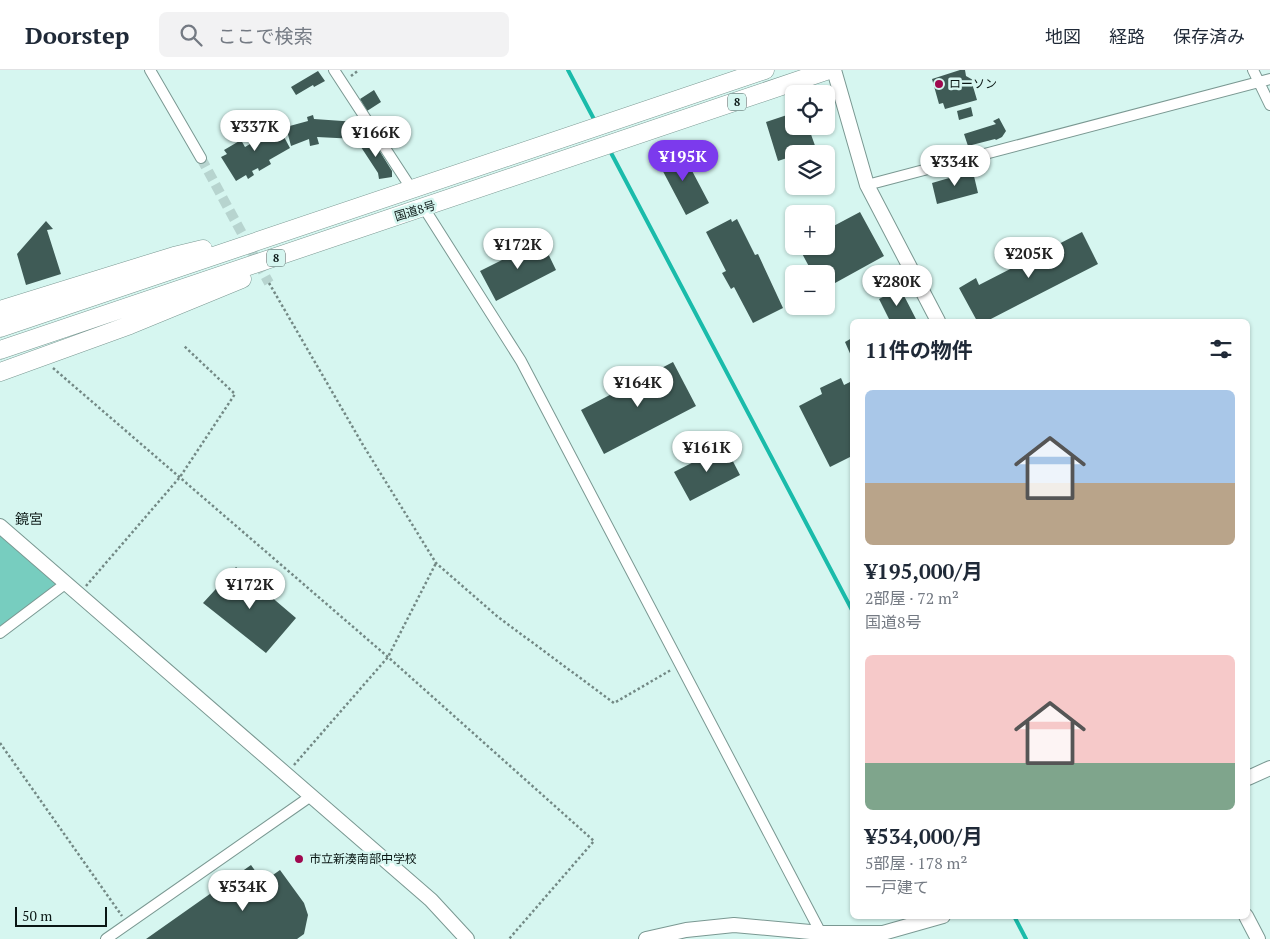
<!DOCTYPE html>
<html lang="ja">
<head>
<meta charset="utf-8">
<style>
	:root { --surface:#fff; --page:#f2f2f3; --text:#1f2937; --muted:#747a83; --line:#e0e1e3; --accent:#7c3aed }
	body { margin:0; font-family:"PT Serif","Noto Sans JP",serif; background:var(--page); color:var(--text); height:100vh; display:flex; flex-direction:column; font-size:19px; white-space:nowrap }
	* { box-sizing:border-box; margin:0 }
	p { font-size:16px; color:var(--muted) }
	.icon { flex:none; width:28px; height:28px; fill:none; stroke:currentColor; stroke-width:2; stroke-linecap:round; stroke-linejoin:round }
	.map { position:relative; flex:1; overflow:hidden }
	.sheet { position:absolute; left:850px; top:249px; width:400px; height:600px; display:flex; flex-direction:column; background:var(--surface); border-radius:8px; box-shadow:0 1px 4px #0004 }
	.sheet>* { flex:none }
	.controls { position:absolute; left:785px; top:15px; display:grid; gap:10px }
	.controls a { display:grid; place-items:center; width:50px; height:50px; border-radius:8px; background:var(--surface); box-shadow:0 1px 4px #0004; font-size:25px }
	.scale { position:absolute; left:15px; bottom:12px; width:92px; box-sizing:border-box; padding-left:5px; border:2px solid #0a1614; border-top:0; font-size:14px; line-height:18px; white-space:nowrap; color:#0a1614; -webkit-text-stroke:4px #d6f6f0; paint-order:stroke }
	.price { position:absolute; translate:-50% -42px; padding:0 11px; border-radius:18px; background:#fff; color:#222; font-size:16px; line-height:32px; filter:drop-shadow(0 1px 2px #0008) }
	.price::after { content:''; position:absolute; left:50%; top:30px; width:15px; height:11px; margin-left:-8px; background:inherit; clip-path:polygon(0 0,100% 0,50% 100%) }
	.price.current { background:var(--accent); color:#fff }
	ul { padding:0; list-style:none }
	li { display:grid; align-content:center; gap:10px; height:265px; padding:0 15px }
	li span { display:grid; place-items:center; height:155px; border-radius:8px; color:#555 }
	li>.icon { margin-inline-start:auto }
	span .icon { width:90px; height:90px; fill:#fffc; stroke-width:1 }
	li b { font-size:21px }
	h2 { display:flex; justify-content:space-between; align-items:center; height:60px; padding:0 15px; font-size:21px }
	header { display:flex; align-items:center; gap:30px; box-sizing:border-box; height:70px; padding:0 25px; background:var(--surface); border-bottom:1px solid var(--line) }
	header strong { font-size:24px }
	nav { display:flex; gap:28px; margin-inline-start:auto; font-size:18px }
	.search { width:350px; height:45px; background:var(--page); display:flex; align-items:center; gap:12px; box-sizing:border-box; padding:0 18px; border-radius:8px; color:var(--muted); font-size:19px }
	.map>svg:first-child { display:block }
	.green { fill:#77cdbf }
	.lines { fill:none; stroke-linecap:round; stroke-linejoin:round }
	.stream { stroke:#1abbaa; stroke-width:4 }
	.building { fill:#3f5b56 }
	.street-tunnel { stroke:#b7d4cf; stroke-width:10; stroke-dasharray:10 5; stroke-linecap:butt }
	.street-casing { stroke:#7a9892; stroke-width:12 }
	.secondary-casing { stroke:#7a9892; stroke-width:16 }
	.highway-casing { stroke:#7a9892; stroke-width:19 }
	.path { stroke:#738985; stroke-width:2.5; stroke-dasharray:2.5 2.5; stroke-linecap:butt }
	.street { stroke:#fff; stroke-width:10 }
	.secondary { stroke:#fff; stroke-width:14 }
	.highway { stroke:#fff; stroke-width:18 }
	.poi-dot { fill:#9f084e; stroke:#d6f6f0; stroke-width:2 }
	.labels { text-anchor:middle; stroke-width:5; stroke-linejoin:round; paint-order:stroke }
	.shield { fill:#d6f6f0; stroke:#475956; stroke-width:1 }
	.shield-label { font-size:11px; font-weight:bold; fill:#0a1614 }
	.poi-label { font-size:12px; fill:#0a1614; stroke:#d6f6f0; text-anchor:start }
	.street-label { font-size:12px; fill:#0a1614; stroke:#d6f6f0 }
	.neighbourhood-label { font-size:14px; fill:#0a1614; stroke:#d6f6f0 }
</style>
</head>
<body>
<header>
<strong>Doorstep</strong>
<div class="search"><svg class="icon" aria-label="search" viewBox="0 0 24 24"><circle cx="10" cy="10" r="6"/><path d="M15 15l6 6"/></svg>ここで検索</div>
<nav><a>地図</a><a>経路</a><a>保存済み</a></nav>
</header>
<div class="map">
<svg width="1270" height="869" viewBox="0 0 1270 869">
	<rect width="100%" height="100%" fill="#d6f6f0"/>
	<path class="green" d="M0,460L59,514L0,557Z"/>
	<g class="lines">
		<path class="stream" d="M568,0L596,53
			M609,79L852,540
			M1014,846L1026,869"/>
	</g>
	<path class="building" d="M960,0H965L966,6L973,10L974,12L972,13L977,30L945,39L943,33L939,34L932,9Z
		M318,1L325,11L314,17L313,15L296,25L291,17Z
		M374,20L381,32L367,41L360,29Z
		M971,37L973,46L959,50L957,41Z
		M790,44V47L794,46V56H808L818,84H794V97L790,98L787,88L778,91L766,52Z
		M313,45L314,49L357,52L356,69L317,67L319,74L310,76L309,69L291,76L286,57L308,51L307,47Z
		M999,48L1006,61L1002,67L996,70L995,69L968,76L964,64L996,54L993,51Z
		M269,54L271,57L277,54L290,78L269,90L271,94L259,101L258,98L252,101L254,105L248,109L246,105L236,111L221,87L227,84L224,80L241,70L245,77L257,70L253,64Z
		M369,64L392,101V107L379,109L378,103L359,74L361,73L360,70Z
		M680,78L709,133L686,145L657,90Z
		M969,99L970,103L973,102L978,123L937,134L932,113L956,106L955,102Z
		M860,142L884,186L826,218V204H813L798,176H826V160Z
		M731,149L732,152L737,149L755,185L758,184L783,238L753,253L734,217L731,219L722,203L726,201L706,162Z
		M46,151L53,159L47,160L61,204L26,215L17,184Z
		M1082,162L1098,194L987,251H977L959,218L976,208L979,215Z
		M541,169L556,200L496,231L480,201L504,189L502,185L513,180L514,182L517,181L515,178L522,174L523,178Z
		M900,218L917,251H890L879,229Z
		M852,268V288L845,272Z
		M673,292L696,336L604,384L581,340Z
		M841,308L844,315L850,312L852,317V386L830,397L799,336L822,324L820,318Z
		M725,376L740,405L690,431L674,402Z
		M236,497L296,548L266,583L203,533Z
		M251,795L263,812L280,800L304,833L308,845L304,864L297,869H146Z"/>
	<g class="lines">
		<path class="street-tunnel" d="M201,88L269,213"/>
		<defs>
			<path id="street" d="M150,0L201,88
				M334,0L411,118
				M1253,0L1270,35
				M867,115L1270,9
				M424,138L521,291L823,867
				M0,563L65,514
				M106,869L311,726"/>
			<path id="secondary" d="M834,0L867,115L938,251
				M0,456L431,830L467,869
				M1248,708L1270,698
				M1246,846L1258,869
				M646,869L686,860L734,855L821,863H883L943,846"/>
			<path id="highway" d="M0,240L174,186L203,179
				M0,258L765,0
				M0,280L829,0
				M0,302L130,255L242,209"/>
		</defs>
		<use href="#street" class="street-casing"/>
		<use href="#secondary" class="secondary-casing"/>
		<use href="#highway" class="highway-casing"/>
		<path class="path" d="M351,6L359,0
			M269,213L363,375L436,493L498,547L614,633L671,600
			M53,298L388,587L594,771L509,869
			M86,516L180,407L235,324L183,275
			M0,673L122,846
			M294,695L388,587L436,493"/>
		<use href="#street" class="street"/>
		<use href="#secondary" class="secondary"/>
		<use href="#highway" class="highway"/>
	</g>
	<g class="poi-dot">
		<circle cx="939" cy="14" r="5"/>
		<circle cx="299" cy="789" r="5"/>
	</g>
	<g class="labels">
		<g class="shield">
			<rect x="728" y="23.5" width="18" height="17" rx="4"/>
			<rect x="267" y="179.5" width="18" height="17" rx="4"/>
		</g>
		<g class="shield-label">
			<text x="737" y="36">8</text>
			<text x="276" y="192">8</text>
		</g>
		<g class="poi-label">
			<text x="949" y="18">ローソン</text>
			<text x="309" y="793">市立新湊南部中学校</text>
		</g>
		<g class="street-label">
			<text transform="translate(415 141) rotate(-17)" y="4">国道8号</text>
		</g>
		<g class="neighbourhood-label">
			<text x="29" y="454">鏡宮</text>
		</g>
	</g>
</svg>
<div class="controls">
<a><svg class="icon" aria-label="locate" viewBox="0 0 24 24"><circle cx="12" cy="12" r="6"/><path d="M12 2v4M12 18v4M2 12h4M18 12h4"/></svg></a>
<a><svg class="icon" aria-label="layers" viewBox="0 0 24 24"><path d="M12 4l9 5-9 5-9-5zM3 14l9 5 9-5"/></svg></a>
<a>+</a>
<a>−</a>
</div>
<div class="scale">50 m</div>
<b class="price" style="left:255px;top:82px">¥337K</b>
<b class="price" style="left:376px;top:88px">¥166K</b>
<b class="price current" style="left:683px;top:112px">¥195K</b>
<b class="price" style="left:955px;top:117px">¥334K</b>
<b class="price" style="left:518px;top:200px">¥172K</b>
<b class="price" style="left:1029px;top:209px">¥205K</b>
<b class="price" style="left:897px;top:237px">¥280K</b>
<b class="price" style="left:638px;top:338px">¥164K</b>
<b class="price" style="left:707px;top:403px">¥161K</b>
<b class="price" style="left:250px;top:540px">¥172K</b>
<b class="price" style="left:243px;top:842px">¥534K</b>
<section class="sheet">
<h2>11件の物件<svg class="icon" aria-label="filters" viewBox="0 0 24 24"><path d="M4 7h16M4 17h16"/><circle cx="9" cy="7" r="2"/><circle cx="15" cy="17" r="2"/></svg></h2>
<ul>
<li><span style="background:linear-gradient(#a9c7e8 60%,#b9a48a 0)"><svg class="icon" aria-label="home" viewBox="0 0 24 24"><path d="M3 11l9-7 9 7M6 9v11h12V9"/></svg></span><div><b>¥195,000/月</b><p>2部屋 · 72 m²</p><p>国道8号</p></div></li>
<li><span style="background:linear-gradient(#f6c9c9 70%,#7fa58c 0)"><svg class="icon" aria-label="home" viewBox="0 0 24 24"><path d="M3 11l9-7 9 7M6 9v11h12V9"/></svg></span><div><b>¥534,000/月</b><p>5部屋 · 178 m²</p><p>一戸建て</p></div></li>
</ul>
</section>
</div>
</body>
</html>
